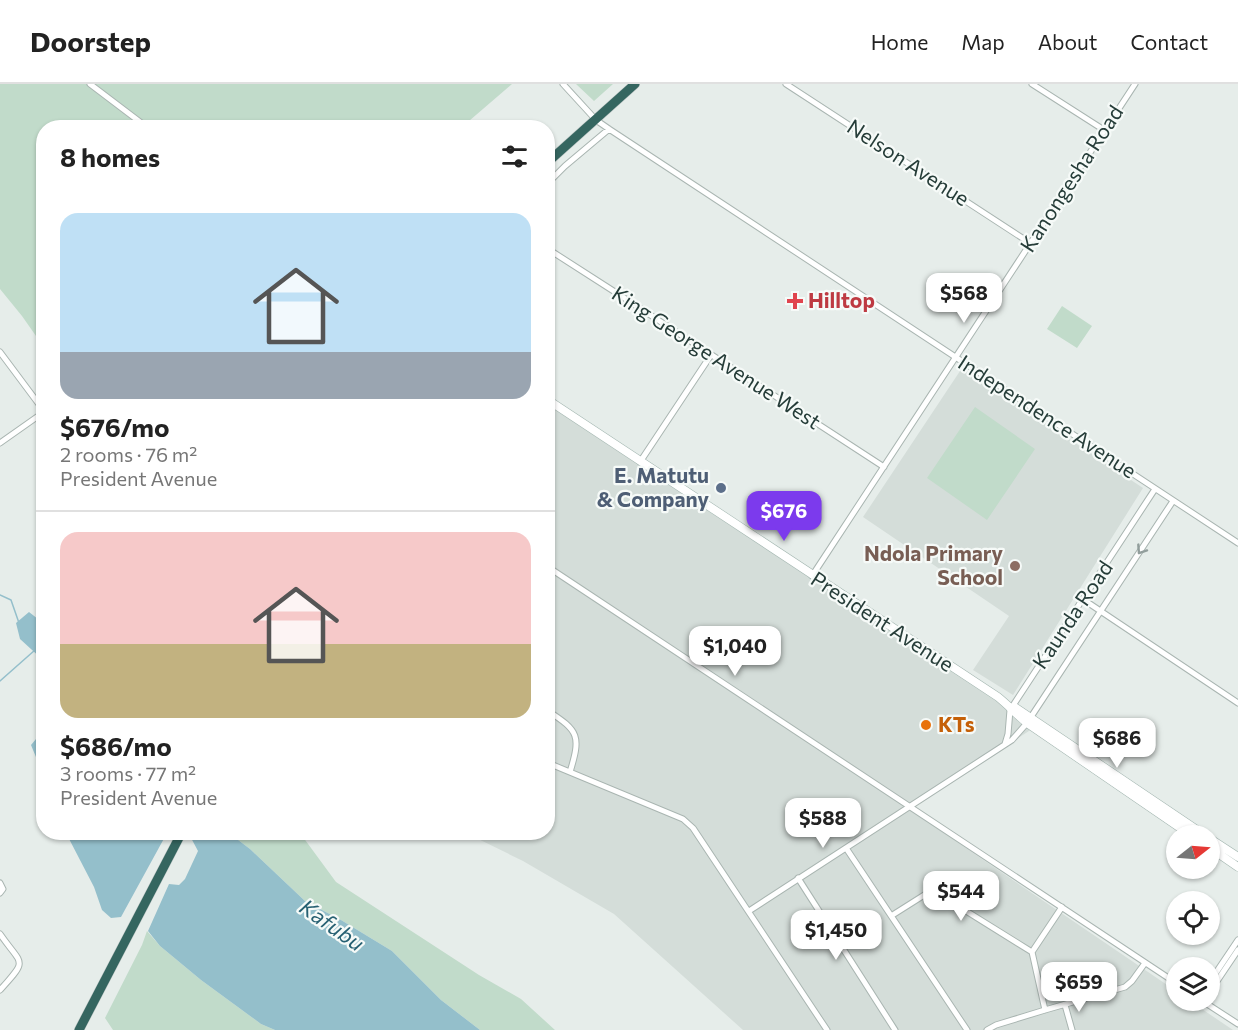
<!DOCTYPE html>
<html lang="en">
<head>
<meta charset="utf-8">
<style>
	:root { --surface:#fff; --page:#f2f2f2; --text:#222; --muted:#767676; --line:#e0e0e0; --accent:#7c3aed }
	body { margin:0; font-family:Commissioner,sans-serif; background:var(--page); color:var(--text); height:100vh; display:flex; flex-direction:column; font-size:22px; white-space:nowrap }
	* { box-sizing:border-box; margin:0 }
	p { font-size:20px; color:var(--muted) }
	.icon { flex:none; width:33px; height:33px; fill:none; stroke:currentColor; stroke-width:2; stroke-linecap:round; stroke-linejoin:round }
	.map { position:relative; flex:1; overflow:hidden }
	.details { position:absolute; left:36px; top:36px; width:519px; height:720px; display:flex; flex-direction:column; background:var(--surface); border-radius:24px; box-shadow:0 2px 4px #0004 }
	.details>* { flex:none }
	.needle { width:39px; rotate:73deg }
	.tools { position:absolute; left:1166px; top:741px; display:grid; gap:12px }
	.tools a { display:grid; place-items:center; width:54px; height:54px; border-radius:50%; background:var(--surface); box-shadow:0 2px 4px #0004; font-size:30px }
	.price { position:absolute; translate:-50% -51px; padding:0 14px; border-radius:12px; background:#fff; color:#222; font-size:20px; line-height:39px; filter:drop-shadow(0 2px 3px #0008) }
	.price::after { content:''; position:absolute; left:50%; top:36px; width:18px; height:14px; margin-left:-9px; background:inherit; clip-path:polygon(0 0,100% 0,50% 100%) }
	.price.selected { background:var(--accent); color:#fff }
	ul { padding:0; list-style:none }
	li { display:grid; align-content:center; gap:12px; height:318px; padding:0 24px }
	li+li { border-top:2px solid var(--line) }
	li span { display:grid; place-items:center; height:186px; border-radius:18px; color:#555 }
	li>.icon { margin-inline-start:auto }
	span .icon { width:108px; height:108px; fill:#fffc; stroke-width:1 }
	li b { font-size:26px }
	h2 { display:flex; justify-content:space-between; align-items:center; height:72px; padding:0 24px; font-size:26px }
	header { display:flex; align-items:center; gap:36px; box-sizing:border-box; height:84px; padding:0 30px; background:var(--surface); border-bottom:2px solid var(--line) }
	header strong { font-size:28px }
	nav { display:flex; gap:33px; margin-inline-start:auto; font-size:21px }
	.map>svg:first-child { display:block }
	.built { fill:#d4ddd9 }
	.green { fill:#c1dbca }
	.water { fill:#94bfcb }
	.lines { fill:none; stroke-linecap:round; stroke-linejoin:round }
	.stream { stroke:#94bfcb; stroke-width:1.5 }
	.street-casing { stroke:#a9b5b1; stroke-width:7 }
	.secondary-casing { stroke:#a2b5af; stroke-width:9 }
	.highway-casing { stroke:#c2c9c8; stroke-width:10 }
	.street { stroke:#fff; stroke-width:5 }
	.secondary { stroke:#fff; stroke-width:8 }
	.highway { stroke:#356660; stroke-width:9 }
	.oneway { stroke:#929e9c }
	.health-dot { fill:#e0444e; stroke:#f6faf8; stroke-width:2 }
	.service-dot { fill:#5c6f8a; stroke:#f6faf8; stroke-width:2 }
	.education-dot { fill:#8d6e63; stroke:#f6faf8; stroke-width:2 }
	.food-dot { fill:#e8710a; stroke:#f6faf8; stroke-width:2 }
	.labels { text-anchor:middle; stroke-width:4.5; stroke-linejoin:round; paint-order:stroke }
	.street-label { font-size:21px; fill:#263d39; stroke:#f6faf8 }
	.health-label { font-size:21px; font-weight:bold; fill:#be3a42; stroke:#f6faf8; text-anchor:start }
	.service-label { font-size:21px; font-weight:bold; fill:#4e5e75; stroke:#f6faf8; text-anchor:end }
	.education-label { font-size:21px; font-weight:bold; fill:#785e54; stroke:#f6faf8; text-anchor:end }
	.food-label { font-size:21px; font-weight:bold; fill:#c56008; stroke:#f6faf8; text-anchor:start }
	.water-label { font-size:22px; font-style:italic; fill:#276173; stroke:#f6faf8 }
</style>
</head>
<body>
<header>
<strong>Doorstep</strong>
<nav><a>Home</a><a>Map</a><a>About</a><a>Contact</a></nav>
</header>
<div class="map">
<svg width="1238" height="946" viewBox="0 0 1238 946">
	<rect width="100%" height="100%" fill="#e6edea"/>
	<path class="built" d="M962,284L1143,404L1013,611L973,586L1009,532L863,433Z
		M548,321L1035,643L910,726L1176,907V916L1190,917L1233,946H743L614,830L523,777L466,749L548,748Z"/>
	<path class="green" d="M0,0H512L462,43L44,44L43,262L22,232L0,205Z
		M576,0H613L594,17Z
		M1062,222L1092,242L1077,264L1047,245Z
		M975,323L1035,365L987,436L927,394Z
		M229,749H300L336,798L479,891L521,915L555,946H480L441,916L392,867L341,836L305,817L250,765Z
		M147,847L160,862L201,896L261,940L275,946H113L105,934L142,861Z"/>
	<path class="water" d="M29,528L43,539V576L20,555L16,539Z
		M43,643V690L31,661L36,655Z
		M66,749H167L121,833L111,834L102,826L94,803Z
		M180,749H229L250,765L305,817L341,836L392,867L441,916L480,946H275L261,940L201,896L160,862L148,847L169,800L179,801L185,795L198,767L190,752Z"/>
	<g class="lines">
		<path class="stream" d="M0,511L11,516L19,539
			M0,597L35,566"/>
		<defs>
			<path id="street" d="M90,0L148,44
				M563,0L596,36L609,45L1238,459
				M786,0L1030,159
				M1032,0L1104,46
				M548,99L565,82L609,45
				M548,165L615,208L884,383
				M0,268L44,327
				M0,359L44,328
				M640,378L711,271
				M548,483L1176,899
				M812,492L1135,0
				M1084,516L1238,619
				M548,627C579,647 581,652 570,688
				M1005,660L1008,650L1010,626L1155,405
				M548,679L683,735L693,744L827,946
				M846,764L967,946
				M798,794L895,946
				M0,799L3,805L0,809
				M749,827L1012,656L1027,639L1173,417
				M891,832L929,808L934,807L1032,868
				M0,850C22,882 29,874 0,906
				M1209,899L1238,856
				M1209,909L1238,866
				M1201,916L1238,940
				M1065,921L1072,946
				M1045,926L1032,868L1062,823
				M987,946L996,941L1045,926L1125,903L1132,897L1145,879"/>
			<path id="secondary" d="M548,316L998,613C1008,621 1016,630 1027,639L1192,752
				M1016,624L1206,752
				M1209,754L1238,773
				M1209,763L1238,783"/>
			<path id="highway" d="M548,78L635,0
				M79,946L182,748"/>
		</defs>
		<use href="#street" class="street-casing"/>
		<use href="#secondary" class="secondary-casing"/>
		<use href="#highway" class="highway-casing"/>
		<use href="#street" class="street"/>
		<use href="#secondary" class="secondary"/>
		<use href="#highway" class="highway"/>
	</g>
	<defs><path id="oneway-chevron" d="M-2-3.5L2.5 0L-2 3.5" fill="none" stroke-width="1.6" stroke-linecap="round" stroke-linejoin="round" transform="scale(1.5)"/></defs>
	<use class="oneway" href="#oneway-chevron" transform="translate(1141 466) rotate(124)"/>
	<path class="health-dot" d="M792 208h6v6h6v6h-6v6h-6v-6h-6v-6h6z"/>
	<circle class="service-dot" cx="721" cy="404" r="6"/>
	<circle class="education-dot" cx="1015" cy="482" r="6"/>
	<circle class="food-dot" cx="926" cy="641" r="6"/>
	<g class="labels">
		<g class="street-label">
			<text transform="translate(908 79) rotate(33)" y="7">Nelson Avenue</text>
			<text transform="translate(1072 95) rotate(-57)" y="7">Kanongesha Road</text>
			<text transform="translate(716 274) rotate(33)" y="7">King George Avenue West</text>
			<text transform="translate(1047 333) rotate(33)" y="7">Independence Avenue</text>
			<text transform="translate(1073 531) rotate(-56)" y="7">Kaunda Road</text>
			<text transform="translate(882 538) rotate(33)" y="7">President Avenue</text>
		</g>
		<g class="health-label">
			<text x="808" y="224">Hilltop</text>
		</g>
		<g class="service-label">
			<text x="709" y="399">E. Matutu<tspan x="709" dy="24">&amp; Company</tspan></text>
		</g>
		<g class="education-label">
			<text x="1003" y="477">Ndola Primary<tspan x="1003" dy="24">School</tspan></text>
		</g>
		<g class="food-label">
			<text x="938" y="648">KTs</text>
		</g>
		<g class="water-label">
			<text transform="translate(332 841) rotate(35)" y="8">Kafubu</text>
		</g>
	</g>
</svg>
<div class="tools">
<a><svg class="needle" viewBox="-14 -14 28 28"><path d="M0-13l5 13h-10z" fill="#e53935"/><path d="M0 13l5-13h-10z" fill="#767676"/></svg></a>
<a><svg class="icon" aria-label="locate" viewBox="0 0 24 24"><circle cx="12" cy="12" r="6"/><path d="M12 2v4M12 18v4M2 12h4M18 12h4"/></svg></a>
<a><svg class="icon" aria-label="layers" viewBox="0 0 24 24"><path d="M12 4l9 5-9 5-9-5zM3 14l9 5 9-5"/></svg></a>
</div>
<b class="price" style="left:964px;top:240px">$568</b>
<b class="price selected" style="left:784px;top:458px">$676</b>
<b class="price" style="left:735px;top:593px">$1,040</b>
<b class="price" style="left:1117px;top:685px">$686</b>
<b class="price" style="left:823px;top:765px">$588</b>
<b class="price" style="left:961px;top:838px">$544</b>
<b class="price" style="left:836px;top:877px">$1,450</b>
<b class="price" style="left:1079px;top:929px">$659</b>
<section class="details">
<h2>8 homes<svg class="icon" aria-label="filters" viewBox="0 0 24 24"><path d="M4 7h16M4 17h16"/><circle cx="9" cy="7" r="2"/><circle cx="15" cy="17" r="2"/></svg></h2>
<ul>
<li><span style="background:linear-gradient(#bfe0f5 75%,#9aa5b1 0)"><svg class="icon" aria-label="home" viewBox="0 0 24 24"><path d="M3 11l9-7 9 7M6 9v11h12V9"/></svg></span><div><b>$676/mo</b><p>2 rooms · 76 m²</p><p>President Avenue</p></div></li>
<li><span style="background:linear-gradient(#f6c9c9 60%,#c2b280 0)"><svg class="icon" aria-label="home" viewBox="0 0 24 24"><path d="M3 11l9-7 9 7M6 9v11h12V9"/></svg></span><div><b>$686/mo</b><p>3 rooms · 77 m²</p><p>President Avenue</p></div></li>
</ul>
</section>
</div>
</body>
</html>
